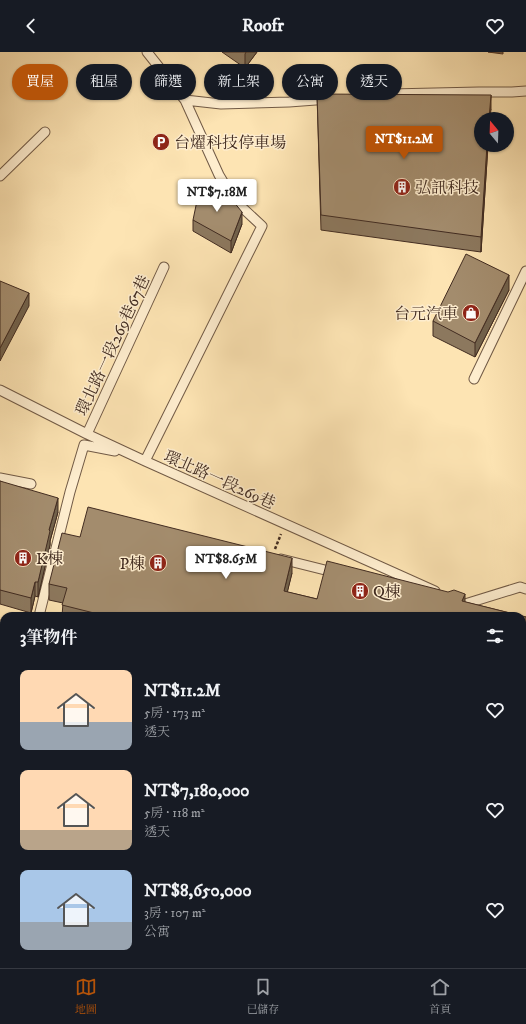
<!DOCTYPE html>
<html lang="zh-TW">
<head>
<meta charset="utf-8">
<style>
	:root { --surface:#171b24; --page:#20242c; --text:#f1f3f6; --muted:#9ea1a6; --line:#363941; --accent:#b45309 }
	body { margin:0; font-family:"IM FELL DW Pica","Noto Serif TC",serif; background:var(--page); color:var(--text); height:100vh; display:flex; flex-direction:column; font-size:15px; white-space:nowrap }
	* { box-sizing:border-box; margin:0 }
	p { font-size:13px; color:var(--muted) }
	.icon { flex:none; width:22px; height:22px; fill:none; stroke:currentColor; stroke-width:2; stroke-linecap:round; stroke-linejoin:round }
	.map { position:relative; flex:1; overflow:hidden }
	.sheet { position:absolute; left:0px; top:560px; width:526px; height:356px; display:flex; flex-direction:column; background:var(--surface); border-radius:12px 12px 0 0; box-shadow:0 1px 3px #0004 }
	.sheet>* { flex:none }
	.top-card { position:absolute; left:12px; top:12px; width:502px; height:36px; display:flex; gap:8px }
	.needle { width:26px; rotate:341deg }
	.tools { position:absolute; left:474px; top:60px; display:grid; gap:8px }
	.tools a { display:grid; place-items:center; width:40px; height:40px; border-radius:50%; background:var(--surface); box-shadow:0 1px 3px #0004; font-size:20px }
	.price { position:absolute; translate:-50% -34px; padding:0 9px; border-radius:4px; background:#fff; color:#222; font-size:13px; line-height:26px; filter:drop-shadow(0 1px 2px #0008) }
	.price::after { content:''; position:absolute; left:50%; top:24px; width:12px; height:9px; margin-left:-6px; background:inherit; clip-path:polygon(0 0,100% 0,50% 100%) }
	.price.on { background:var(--accent); color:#fff }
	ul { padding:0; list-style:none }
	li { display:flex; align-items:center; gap:12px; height:100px; padding:0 20px }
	li span { display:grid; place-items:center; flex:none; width:112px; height:80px; border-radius:8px; color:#555 }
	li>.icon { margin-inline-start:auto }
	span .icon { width:48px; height:48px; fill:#fffc; stroke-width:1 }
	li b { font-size:17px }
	h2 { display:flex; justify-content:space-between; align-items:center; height:48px; padding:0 20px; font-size:17px }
	.tag { padding:0 14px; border-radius:18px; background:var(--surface); box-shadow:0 1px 3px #0004; font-size:14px; line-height:36px }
	.tag.on { background:var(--accent); color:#fff }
	header { display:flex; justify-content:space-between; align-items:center; height:52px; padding:0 20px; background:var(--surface); font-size:18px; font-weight:700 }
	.menu { display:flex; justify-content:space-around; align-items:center; height:56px; border-top:1px solid var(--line); background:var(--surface); font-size:11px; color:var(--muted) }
	.menu a { display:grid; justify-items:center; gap:2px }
	.menu .on { color:var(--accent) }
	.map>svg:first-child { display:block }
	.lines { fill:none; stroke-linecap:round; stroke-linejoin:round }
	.service-casing { stroke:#715a46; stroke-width:11 }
	.path { stroke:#422c21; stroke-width:2.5; stroke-dasharray:3 2; stroke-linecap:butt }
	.service { stroke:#feedce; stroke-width:9 }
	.wall { fill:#8c785e; stroke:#422c21 }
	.shaded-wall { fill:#72624c; stroke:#422c21 }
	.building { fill:#a38c6d; stroke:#422c21 }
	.labels { text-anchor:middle; stroke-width:3; stroke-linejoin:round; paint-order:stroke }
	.poi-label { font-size:16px; fill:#422c21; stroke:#feedce; text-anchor:start }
	.street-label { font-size:16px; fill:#422c21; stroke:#feedce }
</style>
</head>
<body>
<header><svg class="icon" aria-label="back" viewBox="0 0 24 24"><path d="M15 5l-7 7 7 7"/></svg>Roofr<svg class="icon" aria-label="heart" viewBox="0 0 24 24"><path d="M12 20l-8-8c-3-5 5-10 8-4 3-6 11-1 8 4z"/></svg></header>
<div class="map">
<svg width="526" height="916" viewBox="0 0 526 916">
	<rect width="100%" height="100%" fill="#fde4b3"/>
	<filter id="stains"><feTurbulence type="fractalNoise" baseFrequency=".005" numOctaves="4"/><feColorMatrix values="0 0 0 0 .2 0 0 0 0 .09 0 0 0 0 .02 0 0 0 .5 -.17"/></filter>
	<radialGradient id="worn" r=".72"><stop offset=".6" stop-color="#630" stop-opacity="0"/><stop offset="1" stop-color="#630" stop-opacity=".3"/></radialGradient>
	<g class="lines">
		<defs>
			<path id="service" d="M390,42L479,40H512L526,39
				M185,48L221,52L289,50L329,47
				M0,124L45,80
				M474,327L526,219
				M0,338L87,382L145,409L435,539
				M87,382L164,215
				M145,409L262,174L234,148L219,123L185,48L147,0
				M0,426L31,432
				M281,507L337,521
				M459,550L465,552L520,535L526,537
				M39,564L70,440L84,393L115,399
				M0,573L4,576
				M0,608L4,609
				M0,629L4,630
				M522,749L526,750
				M522,772L526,773
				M0,804H4
				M0,831L4,832
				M338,912L340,916
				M458,912L472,916
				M311,916L312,912"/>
		</defs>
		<use href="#service" class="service-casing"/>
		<path class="path" d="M275,497L281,482"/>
		<use href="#service" class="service"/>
	</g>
	<path class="wall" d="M222,0H257L245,16Z
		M488,0H503V2Z
		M317,42L491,57L481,93H488L481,200L321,178Z
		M193,168L242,172L231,201L193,179Z
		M509,238L475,305L433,284V269Z
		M0,429L58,460L50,489V493L38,545L35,544L31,561L0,552Z
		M80,485L292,521L287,540L317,547L465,550L526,565V690L522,689V564H62L63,551L49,548V532Z
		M476,912H515V916H487L477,913Z"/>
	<path class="shaded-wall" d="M246,0H257L245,16V2Z
		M491,43V57L490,67H489Z
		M487,93H488L481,200V185Z
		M242,160V172L231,201V189Z
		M509,223V238L475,305V291Z
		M29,241V254L0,309V296Z
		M58,446V460L50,489V493L38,545V530L49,478Z
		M292,506V521L284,554V539Z
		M35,530V544L31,561V546Z
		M465,542V558L462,549Z
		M526,855V869L522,885V871Z
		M195,912H199V916H194Z
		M513,912H515V916H513Z"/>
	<path class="building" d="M317,42L491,43L489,67H481V93H487L481,185L321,163Z
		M224,138L242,160L231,189L193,168L199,139Z
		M466,202L509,223L475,291L433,269Z
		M0,229L29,241L0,296Z
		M0,429L58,446L49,478L50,479L38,530H35L31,546L0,538Z
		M88,455L292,506L284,539L317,547L327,509L448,540L454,538L465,542L462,549L526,565V674L522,673V564H106L62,553L67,536L49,532L62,481L80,485Z
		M522,825L526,832V855L522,871Z
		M0,845L4,846V912H195L194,916H0Z"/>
	<defs>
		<symbol id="parking-disc" viewBox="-11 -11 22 22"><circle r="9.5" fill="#8f2418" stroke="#feedce"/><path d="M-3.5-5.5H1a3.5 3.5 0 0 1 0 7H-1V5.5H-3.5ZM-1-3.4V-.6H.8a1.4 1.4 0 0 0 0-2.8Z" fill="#fff"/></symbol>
		<symbol id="building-disc" viewBox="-11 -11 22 22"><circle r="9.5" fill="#8f2418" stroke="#feedce"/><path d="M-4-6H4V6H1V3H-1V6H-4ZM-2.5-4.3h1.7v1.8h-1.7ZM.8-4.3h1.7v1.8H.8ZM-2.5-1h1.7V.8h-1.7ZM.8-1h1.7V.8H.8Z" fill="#fff"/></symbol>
		<symbol id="shop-disc" viewBox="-11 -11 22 22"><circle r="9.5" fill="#8f2418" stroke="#feedce"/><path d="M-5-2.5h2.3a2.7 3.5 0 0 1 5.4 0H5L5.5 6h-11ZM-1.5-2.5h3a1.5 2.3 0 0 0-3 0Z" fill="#fff"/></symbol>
	</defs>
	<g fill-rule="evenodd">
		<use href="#parking-disc" x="151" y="80" width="20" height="20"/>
		<use href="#building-disc" x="392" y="125" width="20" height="20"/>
		<use href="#shop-disc" x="461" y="251" width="20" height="20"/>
		<use href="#building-disc" x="13" y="496" width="20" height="20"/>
		<use href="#building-disc" x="148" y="501" width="20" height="20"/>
		<use href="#building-disc" x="350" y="529" width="20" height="20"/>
	</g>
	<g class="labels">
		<g class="poi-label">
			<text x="174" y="96">台燿科技停車場</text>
			<text x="415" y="141">弘訊科技</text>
			<text x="458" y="267" text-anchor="end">台元汽車</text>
			<text x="36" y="512">K棟</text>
			<text x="145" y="517" text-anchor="end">P棟</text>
			<text x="373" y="545">Q棟</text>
		</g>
		<g class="street-label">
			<text transform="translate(112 293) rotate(-65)" y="6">環北路一段269巷67巷</text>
			<text transform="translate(220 427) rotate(24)" y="6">環北路一段269巷</text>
		</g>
	</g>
	<rect width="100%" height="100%" filter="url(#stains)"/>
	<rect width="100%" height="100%" fill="url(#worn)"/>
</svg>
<div class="tools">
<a><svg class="needle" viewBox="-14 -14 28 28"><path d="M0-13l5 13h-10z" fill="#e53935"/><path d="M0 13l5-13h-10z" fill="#9ea1a6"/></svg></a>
</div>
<b class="price on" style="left:404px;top:108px">NT$11.2M</b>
<b class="price" style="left:217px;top:161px">NT$7.18M</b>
<b class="price" style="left:226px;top:528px">NT$8.65M</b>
<div class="top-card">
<a class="tag on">買屋</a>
<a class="tag">租屋</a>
<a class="tag">篩選</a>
<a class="tag">新上架</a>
<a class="tag">公寓</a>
<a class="tag">透天</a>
</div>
<section class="sheet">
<h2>3筆物件<svg class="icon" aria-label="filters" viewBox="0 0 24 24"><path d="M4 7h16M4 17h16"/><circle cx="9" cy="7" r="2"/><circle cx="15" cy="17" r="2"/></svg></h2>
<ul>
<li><span style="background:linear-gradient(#ffd9b3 65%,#9aa5b1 0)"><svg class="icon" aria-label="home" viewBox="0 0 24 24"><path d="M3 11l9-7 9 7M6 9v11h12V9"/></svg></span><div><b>NT$11.2M</b><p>5房 · 173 m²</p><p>透天</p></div><svg class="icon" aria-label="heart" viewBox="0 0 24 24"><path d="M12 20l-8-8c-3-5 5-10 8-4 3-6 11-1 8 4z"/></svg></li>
<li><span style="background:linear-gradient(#ffd9b3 75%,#b9a48a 0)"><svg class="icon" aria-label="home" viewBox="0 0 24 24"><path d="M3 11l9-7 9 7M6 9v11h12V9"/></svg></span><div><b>NT$7,180,000</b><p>5房 · 118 m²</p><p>透天</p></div><svg class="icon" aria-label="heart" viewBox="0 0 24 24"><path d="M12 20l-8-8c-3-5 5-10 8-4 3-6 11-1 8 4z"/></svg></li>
<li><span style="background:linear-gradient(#a9c7e8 65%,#9aa5b1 0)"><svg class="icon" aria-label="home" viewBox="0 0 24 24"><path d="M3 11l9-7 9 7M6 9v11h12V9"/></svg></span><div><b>NT$8,650,000</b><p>3房 · 107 m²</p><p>公寓</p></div><svg class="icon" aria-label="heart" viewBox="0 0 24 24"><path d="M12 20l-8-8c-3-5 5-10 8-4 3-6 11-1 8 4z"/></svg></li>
</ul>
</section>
</div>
<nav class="menu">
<a class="on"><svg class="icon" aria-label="map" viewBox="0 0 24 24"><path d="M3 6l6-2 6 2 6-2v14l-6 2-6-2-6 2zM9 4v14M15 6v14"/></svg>地圖</a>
<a><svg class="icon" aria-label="saved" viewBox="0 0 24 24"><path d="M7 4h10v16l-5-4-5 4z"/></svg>已儲存</a>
<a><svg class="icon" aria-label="home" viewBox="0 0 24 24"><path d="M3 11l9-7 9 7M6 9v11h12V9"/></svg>首頁</a>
</nav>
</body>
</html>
